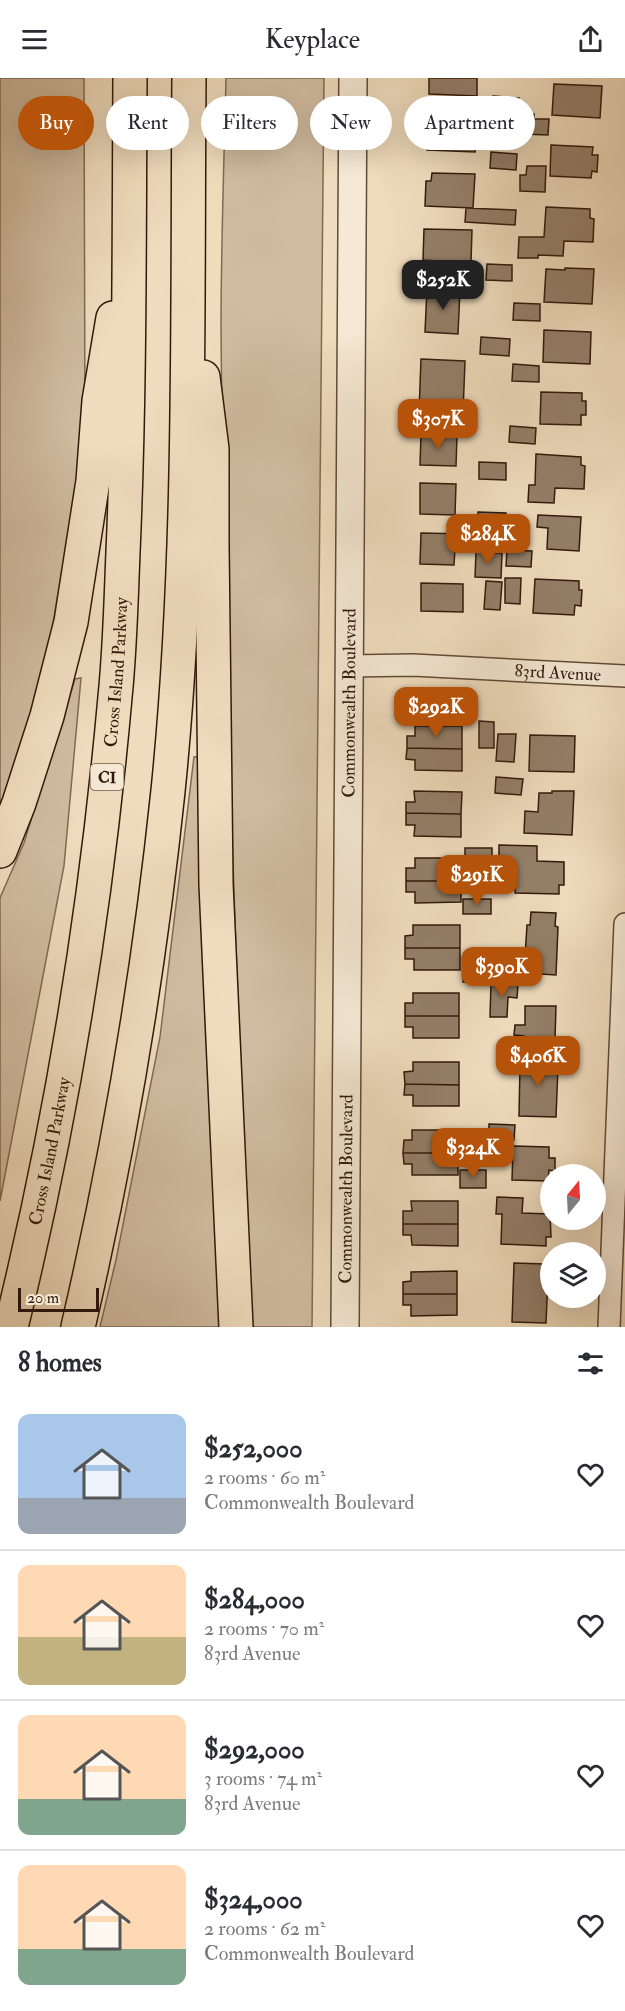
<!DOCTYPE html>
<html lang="en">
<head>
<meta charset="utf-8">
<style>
	:root { --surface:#fff; --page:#f7f7f7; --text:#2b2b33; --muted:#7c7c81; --line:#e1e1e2; --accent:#b45309 }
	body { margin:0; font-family:"IM FELL Double Pica",serif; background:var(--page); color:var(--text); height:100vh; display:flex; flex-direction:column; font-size:22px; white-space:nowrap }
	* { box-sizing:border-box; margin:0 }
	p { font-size:20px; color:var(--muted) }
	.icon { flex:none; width:33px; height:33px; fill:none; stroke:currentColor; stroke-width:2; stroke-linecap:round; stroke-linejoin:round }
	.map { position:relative; height:1249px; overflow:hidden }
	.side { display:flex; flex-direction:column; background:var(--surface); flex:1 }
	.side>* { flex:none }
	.top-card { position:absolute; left:18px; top:18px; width:590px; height:54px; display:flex; gap:12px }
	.needle { width:39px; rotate:18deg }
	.tools { position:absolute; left:540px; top:1086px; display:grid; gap:12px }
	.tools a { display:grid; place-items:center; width:66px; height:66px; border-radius:50%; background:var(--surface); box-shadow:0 6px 24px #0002; font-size:30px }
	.scale { position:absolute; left:18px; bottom:15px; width:81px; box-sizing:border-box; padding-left:6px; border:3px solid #31190c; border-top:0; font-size:16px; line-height:21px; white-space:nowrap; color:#31190c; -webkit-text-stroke:4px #f5e9d5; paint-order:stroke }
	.price { position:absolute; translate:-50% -51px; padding:0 14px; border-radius:12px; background:var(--accent); color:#fff; font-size:20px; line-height:39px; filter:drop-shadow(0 2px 3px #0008) }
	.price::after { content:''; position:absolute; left:50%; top:36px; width:18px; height:14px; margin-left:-9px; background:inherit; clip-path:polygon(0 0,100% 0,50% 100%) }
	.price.active { background:#222; color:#fff }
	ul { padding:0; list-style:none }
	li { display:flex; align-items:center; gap:18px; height:150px; padding:0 18px }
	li+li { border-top:2px solid var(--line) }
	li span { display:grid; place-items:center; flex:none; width:168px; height:120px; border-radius:12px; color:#555 }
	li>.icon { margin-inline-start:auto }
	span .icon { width:72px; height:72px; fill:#fffc; stroke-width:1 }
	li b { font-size:26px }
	h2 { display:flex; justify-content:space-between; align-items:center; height:72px; padding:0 18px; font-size:26px }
	.chip { padding:0 21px; border-radius:27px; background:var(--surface); box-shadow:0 6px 24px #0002; font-size:21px; line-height:54px }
	.chip.active { background:var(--accent); color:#fff }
	header { display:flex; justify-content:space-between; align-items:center; height:78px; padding:0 18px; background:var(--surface); font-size:27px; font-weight:600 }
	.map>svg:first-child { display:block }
	.green { fill:#d0bca0; stroke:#806a56; stroke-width:1.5 }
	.building { fill:#947f69; stroke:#31190c; stroke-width:1.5 }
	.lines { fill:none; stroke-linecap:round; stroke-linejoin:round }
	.minor-casing { stroke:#614a38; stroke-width:24 }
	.tertiary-casing { stroke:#614a38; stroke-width:30 }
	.motorway-casing { stroke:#31190c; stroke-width:36 }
	.minor { stroke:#f5e9d5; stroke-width:21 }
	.tertiary { stroke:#f5e9d5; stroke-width:27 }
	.motorway { stroke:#f0ddbe; stroke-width:33 }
	.labels { text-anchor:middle; stroke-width:4.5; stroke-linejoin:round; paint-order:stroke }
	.shield { fill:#f5e9d5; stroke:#6c5748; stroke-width:1.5 }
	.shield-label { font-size:16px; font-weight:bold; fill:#31190c }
	.street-label { font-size:18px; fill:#31190c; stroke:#f5e9d5 }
</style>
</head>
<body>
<header><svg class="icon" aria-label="menu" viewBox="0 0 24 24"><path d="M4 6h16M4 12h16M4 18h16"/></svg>Keyplace<svg class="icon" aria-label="share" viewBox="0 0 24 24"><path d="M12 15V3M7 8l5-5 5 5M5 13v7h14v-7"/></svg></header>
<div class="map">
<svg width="625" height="1249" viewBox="0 0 625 1249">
	<rect width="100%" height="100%" fill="#f0ddbe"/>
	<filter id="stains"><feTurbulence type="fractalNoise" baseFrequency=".00333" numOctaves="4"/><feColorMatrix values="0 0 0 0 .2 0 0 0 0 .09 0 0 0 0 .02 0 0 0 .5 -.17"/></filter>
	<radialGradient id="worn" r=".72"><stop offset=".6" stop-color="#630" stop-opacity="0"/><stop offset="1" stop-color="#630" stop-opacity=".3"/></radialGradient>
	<path class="green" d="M0,0H84L85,354L44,600L0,739Z
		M226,0H324L312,1249H251C237,917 224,584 221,251C221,168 224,84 226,0Z
		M81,600L64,788L0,1123V820L24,765L75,601Z
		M202,678L223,1249H100L116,1182L160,959L194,679Z"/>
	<path class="building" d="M429,0H477V18L429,16Z
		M554,6L602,8L600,40L552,37Z
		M493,18L519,20L518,36L492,34Z
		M523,36H534V41H549L548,57L522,56Z
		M433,39L477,41L475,74L427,72L428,47H433Z
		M551,67L593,69L592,77H598L597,94L592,93L591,100L550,98Z
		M491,74L517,76L516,92L490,90Z
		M527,88H546L545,114L520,113V97H526Z
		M432,95L475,96L473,130L425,128L426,103H431Z
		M546,129L590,131V140L594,141L593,164L564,163L563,178L538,177V180H518L519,159H544Z
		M466,130L516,132L515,147L465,144Z
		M424,151L472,152L471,185L423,182Z
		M487,186L512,187V203L486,202Z
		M565,190L594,191L592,226L544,224L546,191L565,192Z
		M427,211L460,212L458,256L425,254Z
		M514,225L540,226V243L513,242Z
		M544,252L591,254L590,286L543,284Z
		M481,259L510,261L509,278L480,276Z
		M421,281L465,283L463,335H459L458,345L429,344V334H419Z
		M513,286L539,288V304L512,303Z
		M541,314L582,315V323H586V337H581V347L540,346Z
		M510,348L536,350L535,366L509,364Z
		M421,356L457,358L456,388L420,387Z
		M536,376L581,379V387L585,388L584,411L555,410L554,425L528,424L529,407H535Z
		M479,384L506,385V402L479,401Z
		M420,405L456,406L455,437L420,436Z
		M478,434L506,435L505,452L477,450Z
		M538,437L581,439L579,473L547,471L548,450L537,449Z
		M421,455L467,456L466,472L455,471L454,487L420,486Z
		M507,472L532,473L531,489L506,488Z
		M476,474L502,475L501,500L475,499Z
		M505,500H521L520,526L505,525Z
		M535,501L579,503V512H582L581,528L575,527L574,537L533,535Z
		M486,503L502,504L500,532L484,531Z
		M421,505L463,506V534L421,533Z
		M479,643L494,644V670H479Z
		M415,648H462V671L407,670V658H415Z
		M498,656H516L514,684L496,683Z
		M530,657L575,658L574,694L529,693Z
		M407,670L462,671V693L415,692V682L406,681Z
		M496,699L523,701L521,717L495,715Z
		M414,713L462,714L461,736L406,735V724H415Z
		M552,713H574L572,757L524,755L525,733L538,734L539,715H552Z
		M406,735L461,736V759L414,758L415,747H406Z
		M499,767L537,768V783L564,784V807H559V816L515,815V784L499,782Z
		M465,770H492V785H465Z
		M415,780H461V803H406V790H415Z
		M406,803H461V824L415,825V814H406Z
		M463,821H491V836H463Z
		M531,834L556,835L555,848L558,849L556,897L524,895L527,847H530Z
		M413,847H460V870H405V858L413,857Z
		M405,870H460V892H414V881H405Z
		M464,885H490V904H463Z
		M491,905L518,906L517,920L508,919L507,939H490Z
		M413,915H459V938H405V925H413Z
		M525,928H556L555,961L524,960V958L514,957L515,947H525Z
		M405,938H459V960H413V949H405Z
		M525,975L550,976L549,989H558L556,1039L519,1038L520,988H524Z
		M413,984H459V1007L405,1006L404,994L413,993Z
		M405,1006L459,1007V1028H413V1017H404Z
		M489,1046L515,1047L514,1062L489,1061Z
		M412,1052H458V1075H403L404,1062H412Z
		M513,1068L549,1069V1080H555V1093L549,1092L548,1103L512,1102Z
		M403,1075H458V1097H412V1086H404Z
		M460,1092H486V1110H460Z
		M497,1119L523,1120L522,1135L550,1136L551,1159H546V1168L501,1166L502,1136H496Z
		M411,1123H458V1146H403V1133H412Z
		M403,1146H458V1168L412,1167L411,1157H403Z
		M514,1185L545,1186V1199H548L546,1245L512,1244Z
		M457,1193V1216H403V1204L411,1203V1194Z
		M403,1216H457V1237L411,1238V1227H403Z"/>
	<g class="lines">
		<defs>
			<g id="minor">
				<path id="s1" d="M348,588L413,587L625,598"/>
				<path d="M609,1249L625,846"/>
			</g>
			<g id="tertiary">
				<path id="s2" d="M345,1249L353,0"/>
			</g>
			<g id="motorway">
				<path d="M203,299L212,371V468L216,806L236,1249"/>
				<path d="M0,773L19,725L47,638L71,544L93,403L99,323L113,240"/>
				<path id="s3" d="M11,1249C62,1042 96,832 115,619C120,571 121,523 123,474C130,316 129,158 130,0"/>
				<path d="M78,1249C119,1073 149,894 168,713C192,477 187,238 189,0"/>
			</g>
		</defs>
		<use href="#minor" class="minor-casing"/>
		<use href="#tertiary" class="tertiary-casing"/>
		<use href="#motorway" class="motorway-casing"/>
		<use href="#minor" class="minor"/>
		<use href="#tertiary" class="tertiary"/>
		<use href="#motorway" class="motorway"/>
	</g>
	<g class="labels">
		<rect class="shield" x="90.5" y="686" width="33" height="26" rx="4.5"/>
		<g class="shield-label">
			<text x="107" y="705">CI</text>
		</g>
		<g class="street-label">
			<text dy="6" stroke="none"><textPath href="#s3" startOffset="664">Cross Island Parkway</textPath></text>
			<text dy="6" stroke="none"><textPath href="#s1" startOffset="210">83rd Avenue</textPath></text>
			<text dy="6" stroke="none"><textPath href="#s2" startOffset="624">Commonwealth Boulevard</textPath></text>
			<text dy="6" stroke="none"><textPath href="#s3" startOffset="180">Cross Island Parkway</textPath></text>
			<text dy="6" stroke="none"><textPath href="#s2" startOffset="138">Commonwealth Boulevard</textPath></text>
		</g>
	</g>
	<rect width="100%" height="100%" filter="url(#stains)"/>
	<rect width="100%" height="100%" fill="url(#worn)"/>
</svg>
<div class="tools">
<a><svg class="needle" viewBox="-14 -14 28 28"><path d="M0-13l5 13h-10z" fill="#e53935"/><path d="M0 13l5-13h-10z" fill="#7c7c81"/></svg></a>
<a><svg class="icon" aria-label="layers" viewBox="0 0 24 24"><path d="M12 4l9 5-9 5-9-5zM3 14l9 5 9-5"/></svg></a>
</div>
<div class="scale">20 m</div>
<b class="price active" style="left:443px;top:233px">$252K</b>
<b class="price" style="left:438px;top:372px">$307K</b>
<b class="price" style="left:488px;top:487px">$284K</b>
<b class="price" style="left:436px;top:660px">$292K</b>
<b class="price" style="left:477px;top:828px">$291K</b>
<b class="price" style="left:502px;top:920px">$390K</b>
<b class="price" style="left:538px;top:1009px">$406K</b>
<b class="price" style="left:473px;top:1101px">$324K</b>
<div class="top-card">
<a class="chip active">Buy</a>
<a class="chip">Rent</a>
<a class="chip">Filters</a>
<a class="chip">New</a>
<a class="chip">Apartment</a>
</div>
</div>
<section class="side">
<h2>8 homes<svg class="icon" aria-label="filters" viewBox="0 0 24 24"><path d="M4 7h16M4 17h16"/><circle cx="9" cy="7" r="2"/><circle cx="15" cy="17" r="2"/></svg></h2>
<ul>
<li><span style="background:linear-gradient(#a9c7e8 70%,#9aa5b1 0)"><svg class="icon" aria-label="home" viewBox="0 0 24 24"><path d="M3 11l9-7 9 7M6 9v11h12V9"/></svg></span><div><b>$252,000</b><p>2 rooms · 60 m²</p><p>Commonwealth Boulevard</p></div><svg class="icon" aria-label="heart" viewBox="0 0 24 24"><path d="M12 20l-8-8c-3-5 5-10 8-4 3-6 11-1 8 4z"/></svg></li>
<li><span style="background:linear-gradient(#ffd9b3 60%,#c2b280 0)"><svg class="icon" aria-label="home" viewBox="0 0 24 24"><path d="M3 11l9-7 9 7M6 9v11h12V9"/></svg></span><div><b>$284,000</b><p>2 rooms · 70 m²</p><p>83rd Avenue</p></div><svg class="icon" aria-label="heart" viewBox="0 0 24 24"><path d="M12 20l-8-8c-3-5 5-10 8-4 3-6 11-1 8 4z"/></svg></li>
<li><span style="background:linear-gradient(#ffd9b3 70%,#7fa58c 0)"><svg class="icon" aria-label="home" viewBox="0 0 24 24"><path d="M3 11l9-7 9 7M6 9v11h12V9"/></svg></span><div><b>$292,000</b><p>3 rooms · 74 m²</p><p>83rd Avenue</p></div><svg class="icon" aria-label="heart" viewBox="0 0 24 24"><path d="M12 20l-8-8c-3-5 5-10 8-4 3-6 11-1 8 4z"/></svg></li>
<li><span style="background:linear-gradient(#ffd9b3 70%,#7fa58c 0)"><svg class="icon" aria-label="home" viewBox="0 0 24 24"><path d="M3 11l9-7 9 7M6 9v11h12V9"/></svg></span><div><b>$324,000</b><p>2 rooms · 62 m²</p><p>Commonwealth Boulevard</p></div><svg class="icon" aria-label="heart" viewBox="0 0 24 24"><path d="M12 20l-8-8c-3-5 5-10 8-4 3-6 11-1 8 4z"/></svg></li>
</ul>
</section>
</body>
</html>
